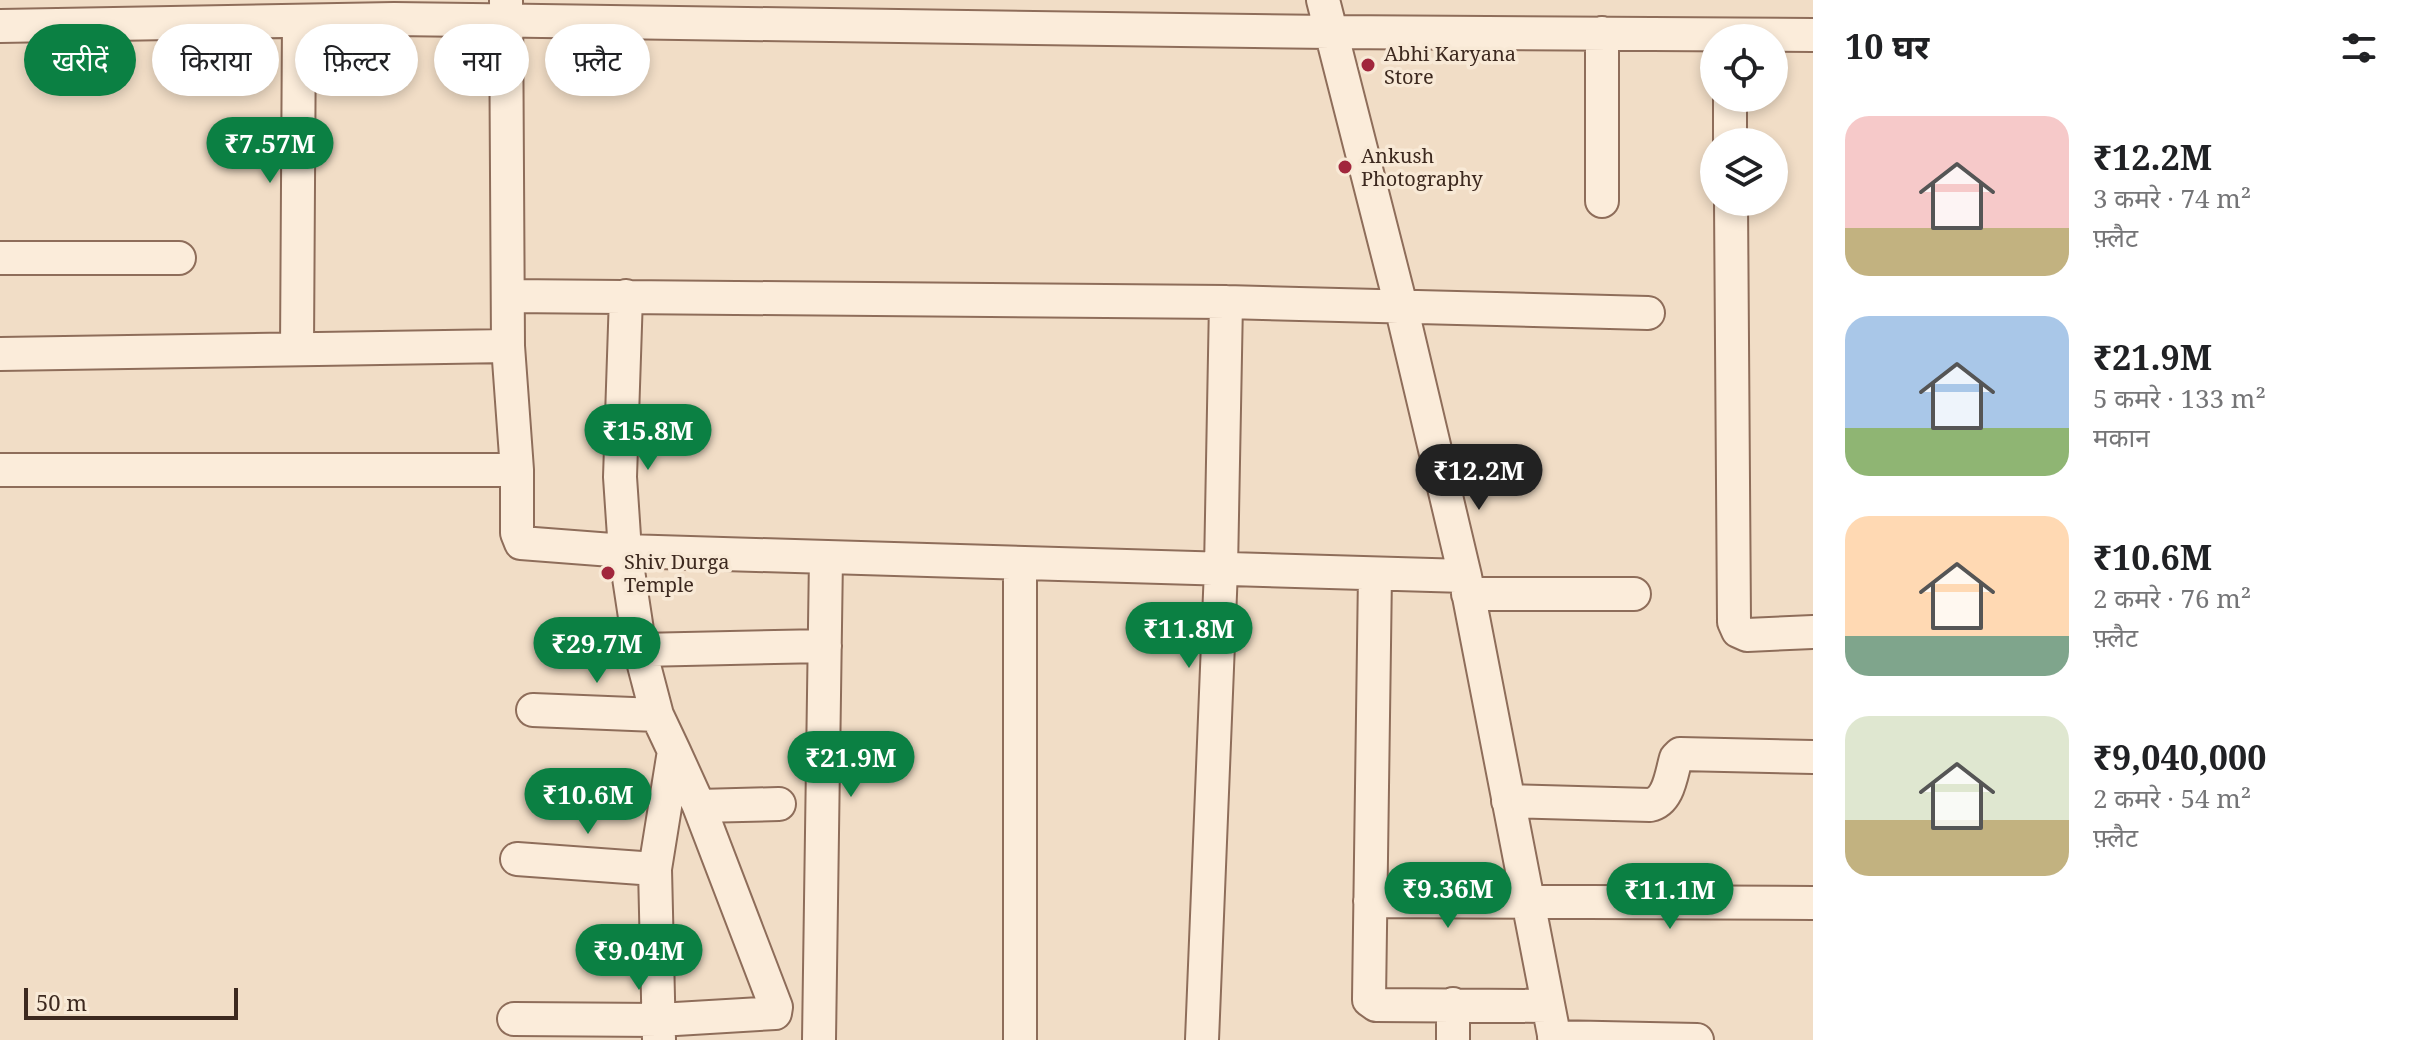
<!DOCTYPE html>
<html lang="hi">
<head>
<meta charset="utf-8">
<style>
	:root { --surface:#fff; --page:#f2f2f2; --text:#202124; --muted:#757577; --accent:#0b8043 }
	body { margin:0; font-family:"Noto Serif","Noto Sans Devanagari",serif; background:var(--page); color:var(--text); height:100vh; display:flex; flex-direction:column; font-size:30px; white-space:nowrap }
	* { box-sizing:border-box; margin:0 }
	p { font-size:26px; color:var(--muted) }
	.icon { flex:none; width:44px; height:44px; fill:none; stroke:currentColor; stroke-width:2; stroke-linecap:round; stroke-linejoin:round }
	.map { position:relative; flex:1; overflow:hidden }
	.panel { display:flex; flex-direction:column; background:var(--surface); width:600px }
	.panel>* { flex:none }
	.banner { position:absolute; left:24px; top:24px; width:760px; height:72px; display:flex; gap:16px }
	.controls { position:absolute; left:1700px; top:24px; display:grid; gap:16px }
	.controls a { display:grid; place-items:center; width:88px; height:88px; border-radius:50%; background:var(--surface); box-shadow:0 4px 12px #0003; font-size:40px }
	.scale { position:absolute; left:24px; bottom:20px; width:214px; box-sizing:border-box; padding-left:8px; border:4px solid #3d291f; border-top:0; font-size:22px; line-height:28px; white-space:nowrap; color:#3d291f; -webkit-text-stroke:6px #f8e9d6; paint-order:stroke }
	.price { position:absolute; translate:-50% -68px; padding:0 18px; border-radius:28px; background:var(--accent); color:#fff; font-size:26px; line-height:52px; filter:drop-shadow(0 2px 4px #0008) }
	.price::after { content:''; position:absolute; left:50%; top:48px; width:24px; height:18px; margin-left:-12px; background:inherit; clip-path:polygon(0 0,100% 0,50% 100%) }
	.price.current { background:#222; color:#fff }
	ul { padding:0; list-style:none }
	li { display:flex; align-items:center; gap:24px; height:200px; padding:0 32px }
	li span { display:grid; place-items:center; flex:none; width:224px; height:160px; border-radius:24px; color:#555 }
	li>.icon { margin-inline-start:auto }
	span .icon { width:96px; height:96px; fill:#fffc; stroke-width:1 }
	li b { font-size:34px }
	h2 { display:flex; justify-content:space-between; align-items:center; height:96px; padding:0 32px; font-size:34px }
	.chip { padding:0 28px; border-radius:36px; background:var(--surface); box-shadow:0 4px 12px #0003; font-size:28px; line-height:72px }
	.chip.current { background:var(--accent); color:#fff }
	main { display:flex; flex:1; min-height:0 }
	.map>svg:first-child { display:block }
	.lines { fill:none; stroke-linecap:round; stroke-linejoin:round }
	.street-casing { stroke:#8e6d5a; stroke-width:36 }
	.street { stroke:#fbecda; stroke-width:32 }
	.poi-dot { fill:#a1263c; stroke:#f8e9d6; stroke-width:3 }
	.labels { text-anchor:middle; stroke-width:7; stroke-linejoin:round; paint-order:stroke }
	.poi-label { font-size:20px; fill:#3d291f; stroke:#f8e9d6; text-anchor:start }
</style>
</head>
<body>
<main>
<div class="map">
<svg width="1813" height="1040" viewBox="0 0 1813 1040">
	<rect width="100%" height="100%" fill="#f1ddc6"/>
	<g class="lines">
		<defs>
			<path id="street" d="M506,0L508,346L517,470V533L521,543L625,551L1465,576
				M1323,0L1401,306L1465,576L1555,1040
				M0,26L394,19L1330,32L1813,35
				M1602,33V201
				M1730,98V142
				M1731,202L1734,622L1738,631L1747,635L1813,632
				M0,258H179
				M509,296L1226,302L1648,313
				M626,296L620,477L625,551L640,650L657,715L674,751L655,869L659,1040
				M297,349L299,21
				M0,354L508,346
				M0,470H517
				M1375,574L1369,1000L1376,1005L1547,1006
				M1468,594H1634
				M640,650L825,646
				M533,710L657,715
				M1508,801L1650,805C1669,801 1671,775 1676,758L1680,754L1813,757
				M699,806L779,804
				M517,859L655,869
				M1370,901L1813,903
				M514,1019L659,1020L775,1013L776,1007L699,806L674,751
				M1554,1037L1697,1040
				M819,1040L826,557
				M1020,1040V563
				M1202,1040L1221,569L1226,302
				M1453,1040V1004"/>
		</defs>
		<use href="#street" class="street-casing"/>
		<use href="#street" class="street"/>
	</g>
	<g class="poi-dot">
		<circle cx="1368" cy="65" r="8"/>
		<circle cx="1345" cy="167" r="8"/>
		<circle cx="608" cy="573" r="8"/>
	</g>
	<g class="labels">
		<g class="poi-label">
			<text x="1384" y="61">Abhi Karyana<tspan x="1384" dy="23">Store</tspan></text>
			<text x="1361" y="163">Ankush<tspan x="1361" dy="23">Photography</tspan></text>
			<text x="624" y="569">Shiv Durga<tspan x="624" dy="23">Temple</tspan></text>
		</g>
	</g>
</svg>
<div class="controls">
<a><svg class="icon" aria-label="locate" viewBox="0 0 24 24"><circle cx="12" cy="12" r="6"/><path d="M12 2v4M12 18v4M2 12h4M18 12h4"/></svg></a>
<a><svg class="icon" aria-label="layers" viewBox="0 0 24 24"><path d="M12 4l9 5-9 5-9-5zM3 14l9 5 9-5"/></svg></a>
</div>
<div class="scale">50 m</div>
<b class="price" style="left:270px;top:185px">₹7.57M</b>
<b class="price" style="left:648px;top:472px">₹15.8M</b>
<b class="price current" style="left:1479px;top:512px">₹12.2M</b>
<b class="price" style="left:1189px;top:670px">₹11.8M</b>
<b class="price" style="left:597px;top:685px">₹29.7M</b>
<b class="price" style="left:851px;top:799px">₹21.9M</b>
<b class="price" style="left:588px;top:836px">₹10.6M</b>
<b class="price" style="left:1448px;top:930px">₹9.36M</b>
<b class="price" style="left:1670px;top:931px">₹11.1M</b>
<b class="price" style="left:639px;top:992px">₹9.04M</b>
<div class="banner">
<a class="chip current">खरीदें</a>
<a class="chip">किराया</a>
<a class="chip">फ़िल्टर</a>
<a class="chip">नया</a>
<a class="chip">फ़्लैट</a>
</div>
</div>
<section class="panel">
<h2>10 घर<svg class="icon" aria-label="filters" viewBox="0 0 24 24"><path d="M4 7h16M4 17h16"/><circle cx="9" cy="7" r="2"/><circle cx="15" cy="17" r="2"/></svg></h2>
<ul>
<li><span style="background:linear-gradient(#f6c9c9 70%,#c2b280 0)"><svg class="icon" aria-label="home" viewBox="0 0 24 24"><path d="M3 11l9-7 9 7M6 9v11h12V9"/></svg></span><div><b>₹12.2M</b><p>3 कमरे · 74 m²</p><p>फ़्लैट</p></div></li>
<li><span style="background:linear-gradient(#a9c7e8 70%,#8fb573 0)"><svg class="icon" aria-label="home" viewBox="0 0 24 24"><path d="M3 11l9-7 9 7M6 9v11h12V9"/></svg></span><div><b>₹21.9M</b><p>5 कमरे · 133 m²</p><p>मकान</p></div></li>
<li><span style="background:linear-gradient(#ffd9b3 75%,#7fa58c 0)"><svg class="icon" aria-label="home" viewBox="0 0 24 24"><path d="M3 11l9-7 9 7M6 9v11h12V9"/></svg></span><div><b>₹10.6M</b><p>2 कमरे · 76 m²</p><p>फ़्लैट</p></div></li>
<li><span style="background:linear-gradient(#dfe7d0 65%,#c2b280 0)"><svg class="icon" aria-label="home" viewBox="0 0 24 24"><path d="M3 11l9-7 9 7M6 9v11h12V9"/></svg></span><div><b>₹9,040,000</b><p>2 कमरे · 54 m²</p><p>फ़्लैट</p></div></li>
</ul>
</section>
</main>
</body>
</html>
